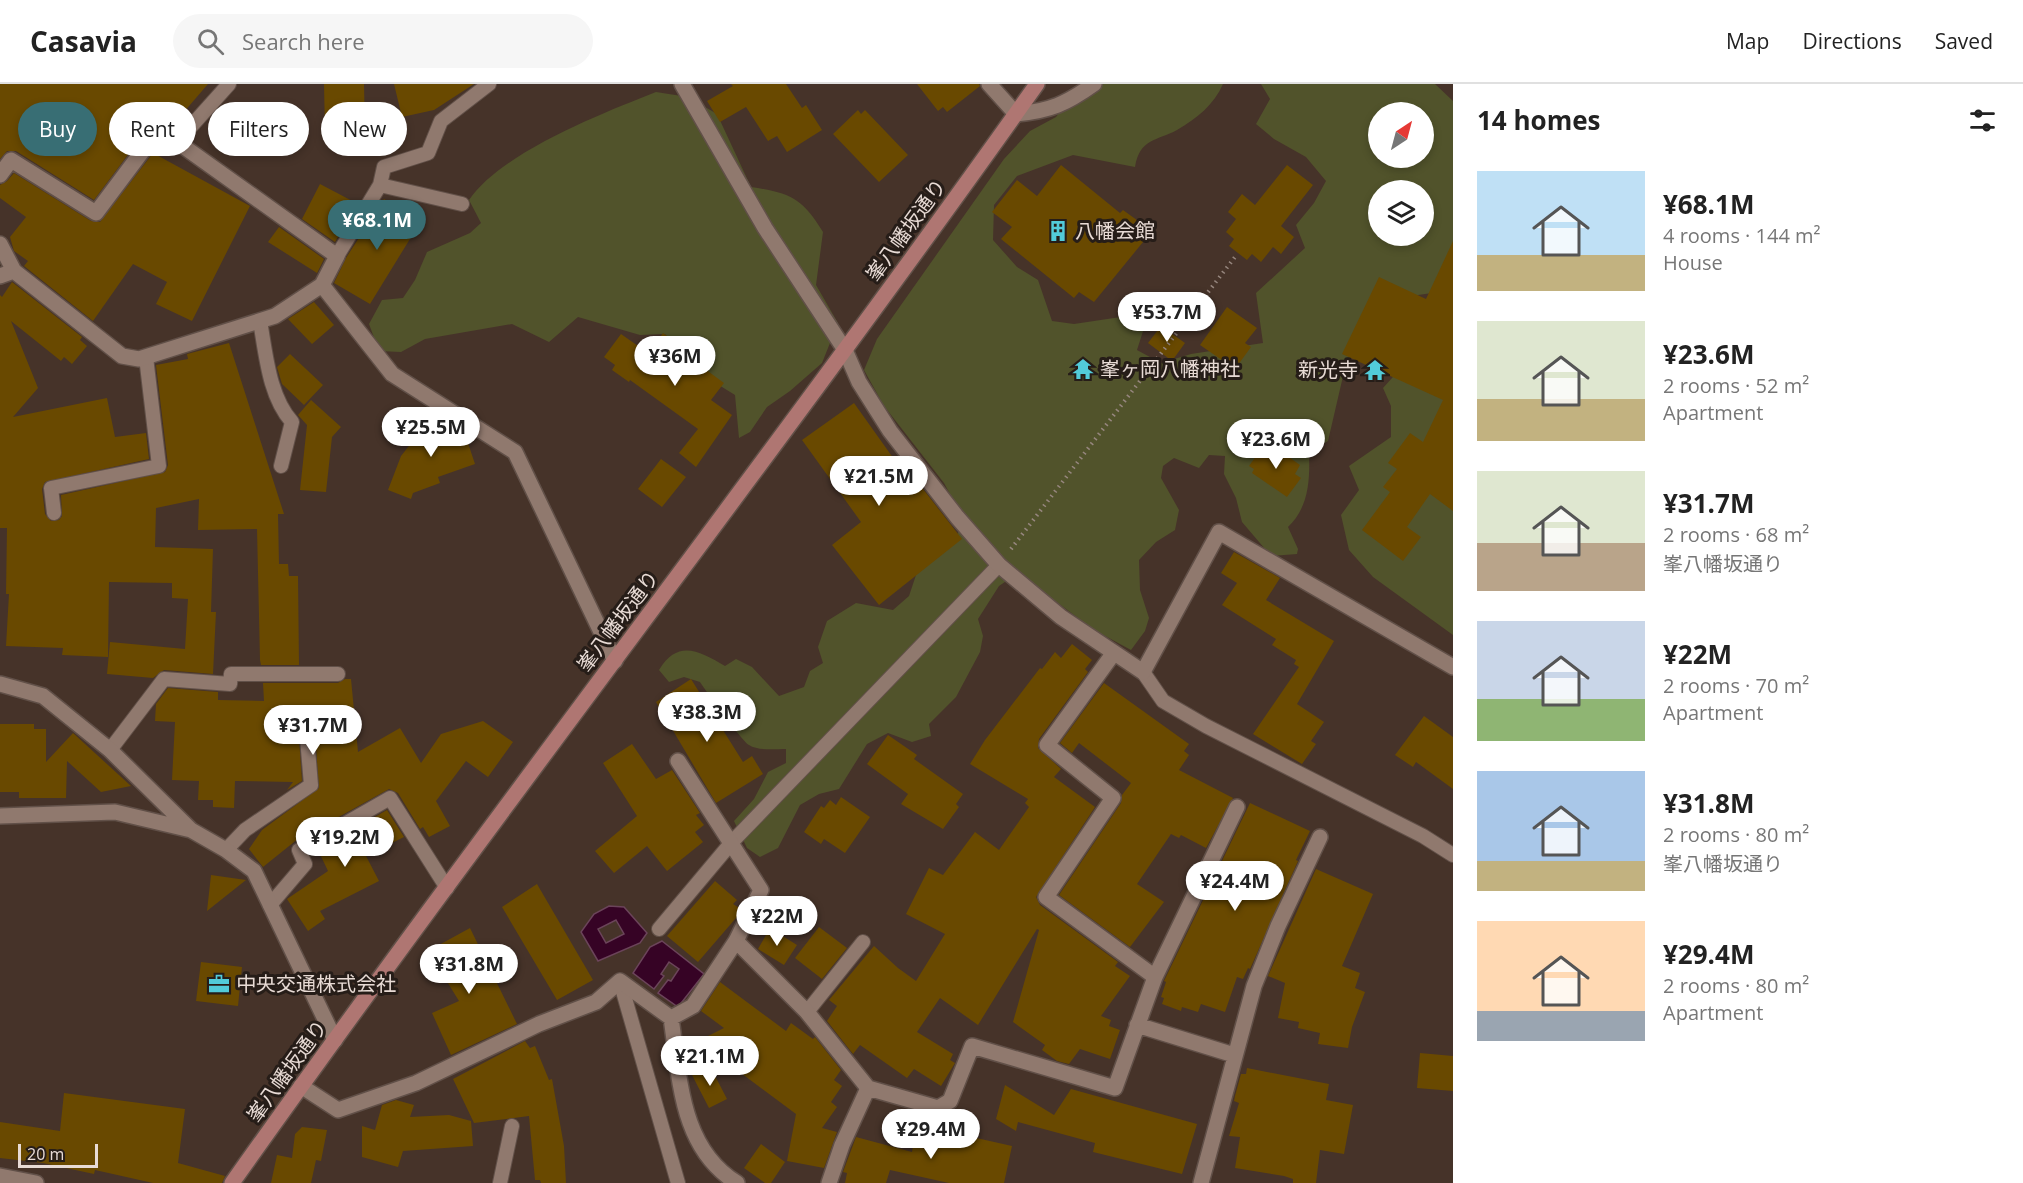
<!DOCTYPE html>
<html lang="en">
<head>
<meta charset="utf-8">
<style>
	:root { --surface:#fff; --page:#f6f6f6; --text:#222; --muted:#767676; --line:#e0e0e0; --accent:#386e74 }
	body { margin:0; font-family:"Open Sans","Noto Sans JP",sans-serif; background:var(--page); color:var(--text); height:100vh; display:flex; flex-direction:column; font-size:22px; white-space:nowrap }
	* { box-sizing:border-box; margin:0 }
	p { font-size:20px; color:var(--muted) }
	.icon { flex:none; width:33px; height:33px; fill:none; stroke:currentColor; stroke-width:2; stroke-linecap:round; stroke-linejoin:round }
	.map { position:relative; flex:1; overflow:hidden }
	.details { display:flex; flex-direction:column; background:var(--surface); width:570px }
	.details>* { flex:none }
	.banner { position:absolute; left:18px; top:18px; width:570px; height:54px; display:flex; gap:12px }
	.needle { width:39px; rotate:36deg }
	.fabs { position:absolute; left:1368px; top:18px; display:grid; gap:12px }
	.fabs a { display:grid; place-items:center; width:66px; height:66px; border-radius:50%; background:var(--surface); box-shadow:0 3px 9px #0003; font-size:30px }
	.scale { position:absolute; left:18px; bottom:15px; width:80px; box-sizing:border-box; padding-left:6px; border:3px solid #e8dbd5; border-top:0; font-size:16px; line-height:21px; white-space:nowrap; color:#e8dbd5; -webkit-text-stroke:4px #261d18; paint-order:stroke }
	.price { position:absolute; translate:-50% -51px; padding:0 14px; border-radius:21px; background:#fff; color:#222; font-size:20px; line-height:39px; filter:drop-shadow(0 2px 3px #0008) }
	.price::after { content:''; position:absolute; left:50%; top:36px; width:18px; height:14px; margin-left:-9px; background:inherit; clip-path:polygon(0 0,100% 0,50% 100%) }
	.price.current { background:var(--accent); color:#fff }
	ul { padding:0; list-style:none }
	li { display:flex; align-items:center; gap:18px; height:150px; padding:0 24px }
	li span { display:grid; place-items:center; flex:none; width:168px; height:120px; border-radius:0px; color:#555 }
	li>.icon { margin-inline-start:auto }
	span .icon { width:72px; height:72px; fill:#fffc; stroke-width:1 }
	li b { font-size:26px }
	h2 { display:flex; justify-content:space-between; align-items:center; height:72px; padding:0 24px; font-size:26px }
	.tag { padding:0 21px; border-radius:27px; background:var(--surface); box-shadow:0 3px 9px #0003; font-size:21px; line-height:54px }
	.tag.current { background:var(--accent); color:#fff }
	header { display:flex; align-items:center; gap:36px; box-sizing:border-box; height:84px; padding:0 30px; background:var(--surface); border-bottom:2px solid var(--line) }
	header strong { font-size:28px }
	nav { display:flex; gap:33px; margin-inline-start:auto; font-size:21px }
	.search { width:420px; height:54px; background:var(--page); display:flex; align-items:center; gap:15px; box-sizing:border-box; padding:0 21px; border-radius:33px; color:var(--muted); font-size:22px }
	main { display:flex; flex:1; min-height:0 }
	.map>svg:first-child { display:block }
	.green { fill:#51532b; fill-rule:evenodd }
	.water { fill:#360325; stroke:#6b445a; stroke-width:1.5; fill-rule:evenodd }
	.building { fill:#694900 }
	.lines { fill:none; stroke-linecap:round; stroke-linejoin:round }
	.lane-casing { stroke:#615048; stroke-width:16 }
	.street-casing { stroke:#615048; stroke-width:18 }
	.secondary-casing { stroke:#615048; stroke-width:18 }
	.path { stroke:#96867e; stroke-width:4; stroke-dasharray:1.5 4.5; stroke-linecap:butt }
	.lane { stroke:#90796e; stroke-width:14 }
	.street { stroke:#90796e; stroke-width:15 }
	.secondary { stroke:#af7672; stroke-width:15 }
	.labels { text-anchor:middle; stroke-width:6; stroke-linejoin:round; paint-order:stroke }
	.street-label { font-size:20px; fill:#e8dbd5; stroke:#261d18 }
	.poi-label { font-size:20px; fill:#e8dbd5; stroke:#261d18; text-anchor:start }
</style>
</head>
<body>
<header>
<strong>Casavia</strong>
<div class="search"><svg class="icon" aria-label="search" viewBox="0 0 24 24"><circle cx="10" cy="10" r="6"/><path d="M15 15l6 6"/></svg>Search here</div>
<nav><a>Map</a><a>Directions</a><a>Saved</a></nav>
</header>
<main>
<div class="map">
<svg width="1453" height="1099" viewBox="0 0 1453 1099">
	<rect width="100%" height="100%" fill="#463329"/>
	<path class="green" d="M1081,0H1223C1214,21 1197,34 1177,46C1157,57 1140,54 1135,83L1073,71L1017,92L994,121L993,156L1017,183L1038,196L1052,237L1074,240L1134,231L1145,241L1137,266L1161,279L1191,270L1263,259L1256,209L1305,164L1296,141L1314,119L1326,97L1306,73L1274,55L1256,40L1270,15L1261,0H1435L1453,17V206L1397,214L1361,248L1344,288L1328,357L1309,368C1310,396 1309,423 1288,443L1298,465L1297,470L1271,472L1242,438L1236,414L1224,390L1225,372L1209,371L1199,384L1174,374L1163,382L1161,394L1179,426L1175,446L1156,458L1139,476L1140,506L1149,534L1145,547L1131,566L1094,546L1018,489L999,502L978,535L983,552L980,568L956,613L929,640L931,652L912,658L888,649L867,660L839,705L819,710L800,721L778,764L760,773L747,764L734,737L754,715L768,688L786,679V665C775,665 758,667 749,661C743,658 705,606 700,598L684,593L669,598L659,586C678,555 699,567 725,582L736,575L752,583L779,612L804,603L810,587L823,579L818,563L827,537L856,519L893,526L909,512L916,491L958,451V425L944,399L884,322L864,286L877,255L1004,75L1030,47L1056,33ZM1378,28H1424V74H1378ZM1378,106H1424V152H1378Z
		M656,8L688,13L717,30L751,103C791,109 802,114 823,148L816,201L838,239L822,279L790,307L767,323L750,348L739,354L735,311L701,290L665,250L640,251L578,233L549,258L512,240L425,255L401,268L379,267L369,240L382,216L403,214L415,196L427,168L470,149L481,139L469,116C502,68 603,29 656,8Z
		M1401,284L1453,319V551L1373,493L1349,466L1341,431L1359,406L1349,382L1391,353V322L1383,304Z"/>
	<path class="water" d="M609,822L624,823L647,849L640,859L598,877L581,848L594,830ZM616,836L624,850L606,859L598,845Z
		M662,857L704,890L678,923L658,909L668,896L671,897L679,885L669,878L661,890L664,892L654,905L633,889L650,863Z"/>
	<path class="building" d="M0,0H208L177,36L155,18L129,57L136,60L94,116L16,67H7L0,75Z
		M324,0H364L365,47L325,48Z
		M394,0H474L434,26L402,33Z
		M731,0H786L802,24L806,21L822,46L787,68L777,52L768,57L746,23L720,38L707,17L733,2Z
		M917,0H979L980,2L947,28L943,23L938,27Z
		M858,26L861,30L865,26L908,71L879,98L833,50Z
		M153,69L250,122L192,237L156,220L167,198L133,180L93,237L24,182L28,177L14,167L10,153L26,133L0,114V101L7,97L14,89L91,137L100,138Z
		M1061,81L1120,129L1123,126L1152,147L1094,218L1079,208L1074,214L1001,155L1012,143L992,128L1017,96L1037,112Z
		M1287,81L1313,101L1281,142L1294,153L1281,170L1273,163L1261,178L1252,170L1247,176L1229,162L1234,155L1226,148L1236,135L1228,128L1242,110L1255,121Z
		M320,100L358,120L335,158L302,135Z
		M384,115L421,137L370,220L334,199L346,174Z
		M279,143L324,175L317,189L268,158Z
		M1453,157V427L1430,410L1407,443L1421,453L1403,477L1362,446L1390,408L1383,403L1397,385L1388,379L1410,349L1423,358L1443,316L1342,270L1379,193L1426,215Z
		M12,198L82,253L80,256L87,262L72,280L64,273L61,277L11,237L38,304L13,333L107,314L115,353L146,349L149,375L45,398L42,405L45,430L51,437L59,436L62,432L61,411L165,388L168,381L156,281L188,275L187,270L229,259L284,430H278L279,480H288L289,492H298L299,581H261L260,576L257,445L198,446L199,415L156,424L155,463L213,465L211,528H216L213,590L164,586L153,594L107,590L110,558L185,565L188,515L172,514V499L109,498L108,573L62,571L63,564L6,562L9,510H6L7,444H0V211L2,213Z
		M314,218L334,241L312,260L288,235Z
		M1227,223L1257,244L1245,259L1251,263L1235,285L1200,261Z
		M1161,242L1185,259L1172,277L1148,259Z
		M663,249L692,270L690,274L724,299L711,316L732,331L696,383L679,369L698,345L630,296L629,298L612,286L615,281L604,273L621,250L648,269Z
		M290,270L323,301L304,321L282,300L277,283Z
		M311,316L341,343L332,353L326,408L300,406L307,341L298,331Z
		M854,319L911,399L916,396L962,455L879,521L832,461L861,438L802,356Z
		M434,330L467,356L475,380L438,393L440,399L413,409L411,415L388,406L401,372Z
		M1264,361L1270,365L1272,361L1300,381L1295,390L1301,394L1287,413L1252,389L1254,385L1249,382Z
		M661,375L686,393L662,423L638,405Z
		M1234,468L1280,494L1266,516L1334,557L1297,620L1324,638L1311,657L1316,660L1302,680L1253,650L1299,583L1294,580L1296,576L1272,561L1276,555L1222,521L1237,499L1221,489Z
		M1072,560L1092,576L1085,585L1088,588L1039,655L1038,664L1061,685L1054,693L1095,723L1036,813L1040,821L1118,878L1115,882L1130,892L1101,932L1111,936L1109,942L1120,946L1110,975L1080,965L1069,980L1057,977L1042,966L1045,961L1013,938L1039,846L1037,845L978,941L940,914L917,948L953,970L950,976L955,979L941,1002L914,985L907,994L860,961L853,970L827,937L837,922L829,916L874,862L898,884L916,897L945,850L906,830L929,784L943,791L975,748L999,766L1029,723L1025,719L1028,715L970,680L985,656L1040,584L1042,585L1055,568L1061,574Z
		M345,595H351L358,668L400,644L421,679L441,650L483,637L513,658L488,693L466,677L436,717L450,742L429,753L423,743L420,745L398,709L389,705L310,749L309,746L263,783L249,765L262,746L319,704L314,637L306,633L298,639L302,697L287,706L293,698L235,697L234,724L213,723V716H198L199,697L172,696L175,638L155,637L156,620L168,604L218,608V616L264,617L263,599H338Z
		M691,595L743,678L752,672L763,690L716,719L656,618Z
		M1104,599L1189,660L1184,667L1189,671L1179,686L1233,714L1206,764L1181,751L1179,754L1171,750L1137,800L1164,818L1130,863L1059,811L1121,719L1122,711L1131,699L1079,659L1072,669L1060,659Z
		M1424,632L1453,653V705L1416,678L1413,683L1395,671Z
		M0,640H34V645H46V678L73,649L131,702L101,708L67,677L66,714H19V708H0Z
		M888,651L917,671L914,675L963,710L956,720L959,723L943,745L901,720L908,710L867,680Z
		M632,660L656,695L672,686L700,729L696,731L704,741L695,748L703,758L667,787L647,762L614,789L595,767L637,732L603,679Z
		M841,713L870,733L845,769L824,755L821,760L804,748L821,722L824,724L830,716L836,721Z
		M1250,719L1310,747L1296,776L1298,777L1250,885L1248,884L1243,895L1237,893L1225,928L1201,920L1198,928L1182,923L1181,927L1162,920L1164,914L1161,913L1166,898L1164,897Z
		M387,726L404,753L366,772L379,797L320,827L325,835L308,847L287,815L328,787L318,766Z
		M1316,785L1373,810L1342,882L1360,889L1355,904L1365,908L1352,943L1348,964L1318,960L1320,949L1298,944L1299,938L1278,934L1285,899L1268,892Z
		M211,791L246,796L207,827Z
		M715,797L737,816L733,820L741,825L736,834L698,878L667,852Z
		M537,800L593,896L557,916L502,823Z
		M819,843L847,864L822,895L795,874Z
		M470,844L517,940L451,971L432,929L459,917L428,867Z
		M770,844L797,861L784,881L758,865Z
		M201,878L242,883L238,922L196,917Z
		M720,898L786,947L791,939L813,955L815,953L841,986L834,996L842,1002L831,1018L837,1023L822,1044L837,1048L824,1084L787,1077L796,1030L698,957L724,944L701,927Z
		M525,957L530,964L535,962L549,996L552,995L564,1062L566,1099H541L540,1096H535L529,1032L474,1039L453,995Z
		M1420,969L1453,972V1007L1417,1004Z
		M710,982L727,1015L709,1024L692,991Z
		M1247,984L1329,1000L1326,1016L1353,1021L1344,1070L1320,1066L1316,1099H1293V1095L1284,1092L1235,1084L1240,1053L1229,1052L1239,1019L1234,1017L1235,1012L1241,990H1246Z
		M1005,1001L1054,1031L1071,1005L1197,1040L1182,1090L1093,1068L1095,1059L1018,1038L1016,1047L996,1035Z
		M64,1009L185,1025L178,1079L225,1092L222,1099H153L95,1086L94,1090L43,1079L0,1074V1038L60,1047Z
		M396,1016L414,1021L410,1033L449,1031L471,1037L473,1062L403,1067L398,1083L362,1073V1042L375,1046L382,1021Z
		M302,1043L327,1046L321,1077L316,1076L311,1099H271L277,1071L292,1074L295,1050Z
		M932,1044L1012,1062L1004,1099H949L890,1086L886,1099H845L847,1089L843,1088L856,1053L912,1068L913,1062L927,1065Z
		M761,1060L785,1078L771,1099H765L744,1084Z"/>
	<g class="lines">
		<defs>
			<path id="lane" d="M177,58L229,0
				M380,101L462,120
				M337,172L380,101L384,83L428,69L441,37L489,0
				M260,237C266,271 269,312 292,338L281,382
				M54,429L51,404L159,382L146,273
				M1143,588L1163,617L1206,642L1423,752L1453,771
				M110,666L164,595L230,600L231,590H338
				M226,766L245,746L311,701L306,642
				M270,821L305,780L299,766L390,714L447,804
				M659,845L732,758L999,481
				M620,897L678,1099
				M807,928L863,858
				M500,1099L512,1042"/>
			<path id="street" d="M682,0L765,144L845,266L859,298L890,347L957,433L999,481L1061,533L1143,588L1219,448L1453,583
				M989,0L1016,30C1050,27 1066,20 1094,0
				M0,91L11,76L96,129L159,45L337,172L322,201
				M0,160L14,187
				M0,192L14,187L122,272L139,275L275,232L322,201L392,290L515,368L615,577
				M1113,570L1047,661L1113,714L1046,813L1155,893
				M0,600L43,612L110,666L191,746L226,766L254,787L335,956
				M0,732L115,728L191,746
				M736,857L807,928L868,1004L842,1061L829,1099
				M671,934L693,922L736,857L761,806L678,677
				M1137,941L1234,971
				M301,1002L338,1026L416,999L539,940L596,918L620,897L671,934C680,994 680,1064 737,1099
				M868,1004L938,1024L950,1017L972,962L1115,1004L1155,893L1237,723
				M0,1092L36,1099
				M1201,1099L1254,902L1278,842L1320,753"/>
			<path id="secondary" d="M232,1099C495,728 774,371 1037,0"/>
		</defs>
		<use href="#lane" class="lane-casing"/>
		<use href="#street" class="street-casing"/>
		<use href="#secondary" class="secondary-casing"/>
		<path class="path" d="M1011,465L1235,173"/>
		<use href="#lane" class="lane"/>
		<use href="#street" class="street"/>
		<use href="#secondary" class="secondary"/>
	</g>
	<defs>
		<symbol id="building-bare" viewBox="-9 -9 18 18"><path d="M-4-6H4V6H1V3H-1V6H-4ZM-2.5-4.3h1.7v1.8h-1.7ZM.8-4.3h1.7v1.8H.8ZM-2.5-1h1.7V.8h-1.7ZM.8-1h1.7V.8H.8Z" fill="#52cbd9" stroke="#261d18" stroke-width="2.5" paint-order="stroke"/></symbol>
		<symbol id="temple-bare" viewBox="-9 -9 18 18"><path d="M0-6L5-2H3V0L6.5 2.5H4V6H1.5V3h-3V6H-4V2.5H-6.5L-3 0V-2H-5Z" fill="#52cbd9" stroke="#261d18" stroke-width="2.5" paint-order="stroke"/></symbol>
		<symbol id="office-bare" viewBox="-9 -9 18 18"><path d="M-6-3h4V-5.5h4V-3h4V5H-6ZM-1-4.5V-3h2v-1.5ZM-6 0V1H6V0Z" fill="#52cbd9" stroke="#261d18" stroke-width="2.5" paint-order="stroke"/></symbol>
	</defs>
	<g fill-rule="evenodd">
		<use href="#building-bare" x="1043" y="132" width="30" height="30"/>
		<use href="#temple-bare" x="1068" y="270" width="30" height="30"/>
		<use href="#temple-bare" x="1360" y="271" width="30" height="30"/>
		<use href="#office-bare" x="204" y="885" width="30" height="30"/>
	</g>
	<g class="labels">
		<g class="street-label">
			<text transform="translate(906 146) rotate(-54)" y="7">峯八幡坂通り</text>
			<text transform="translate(618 537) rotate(-53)" y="7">峯八幡坂通り</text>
			<text transform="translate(287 987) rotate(-54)" y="7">峯八幡坂通り</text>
		</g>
		<g class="poi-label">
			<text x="1075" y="154">八幡会館</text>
			<text x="1100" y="292">峯ヶ岡八幡神社</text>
			<text x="1358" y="293" text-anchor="end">新光寺</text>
			<text x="236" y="907">中央交通株式会社</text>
		</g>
	</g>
</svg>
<div class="fabs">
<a><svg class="needle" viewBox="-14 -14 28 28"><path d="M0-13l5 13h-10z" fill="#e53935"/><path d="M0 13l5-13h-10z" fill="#767676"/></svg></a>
<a><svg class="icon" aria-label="layers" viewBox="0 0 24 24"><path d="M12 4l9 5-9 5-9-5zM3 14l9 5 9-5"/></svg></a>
</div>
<div class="scale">20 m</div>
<b class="price current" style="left:377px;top:167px">¥68.1M</b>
<b class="price" style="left:1167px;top:259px">¥53.7M</b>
<b class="price" style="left:675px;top:303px">¥36M</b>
<b class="price" style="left:431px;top:374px">¥25.5M</b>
<b class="price" style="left:1276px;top:386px">¥23.6M</b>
<b class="price" style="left:879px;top:423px">¥21.5M</b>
<b class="price" style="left:707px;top:659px">¥38.3M</b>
<b class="price" style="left:313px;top:672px">¥31.7M</b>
<b class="price" style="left:345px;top:784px">¥19.2M</b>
<b class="price" style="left:1235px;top:828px">¥24.4M</b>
<b class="price" style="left:777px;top:863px">¥22M</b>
<b class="price" style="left:469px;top:911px">¥31.8M</b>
<b class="price" style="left:710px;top:1003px">¥21.1M</b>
<b class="price" style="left:931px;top:1076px">¥29.4M</b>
<div class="banner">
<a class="tag current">Buy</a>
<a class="tag">Rent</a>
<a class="tag">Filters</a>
<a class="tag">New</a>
</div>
</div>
<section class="details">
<h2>14 homes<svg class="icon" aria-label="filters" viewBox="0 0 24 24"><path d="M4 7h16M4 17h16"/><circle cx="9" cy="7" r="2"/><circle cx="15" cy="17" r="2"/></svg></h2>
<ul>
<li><span style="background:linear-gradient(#bfe0f5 70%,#c2b280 0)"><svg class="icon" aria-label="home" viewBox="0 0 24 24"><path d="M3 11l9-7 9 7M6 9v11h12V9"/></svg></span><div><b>¥68.1M</b><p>4 rooms · 144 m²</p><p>House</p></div></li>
<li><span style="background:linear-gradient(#dfe7d0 65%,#c2b280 0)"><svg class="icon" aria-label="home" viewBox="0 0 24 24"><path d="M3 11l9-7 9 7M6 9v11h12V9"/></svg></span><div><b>¥23.6M</b><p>2 rooms · 52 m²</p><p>Apartment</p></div></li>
<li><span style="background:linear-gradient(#dfe7d0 60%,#b9a48a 0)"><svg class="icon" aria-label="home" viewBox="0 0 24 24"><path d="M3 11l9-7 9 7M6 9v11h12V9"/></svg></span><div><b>¥31.7M</b><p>2 rooms · 68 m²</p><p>峯八幡坂通り</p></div></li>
<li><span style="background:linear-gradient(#c9d6e8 65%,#8fb573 0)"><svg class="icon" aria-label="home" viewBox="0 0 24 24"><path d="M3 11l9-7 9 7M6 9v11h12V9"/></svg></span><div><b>¥22M</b><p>2 rooms · 70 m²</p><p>Apartment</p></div></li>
<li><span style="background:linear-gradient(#a9c7e8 75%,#c2b280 0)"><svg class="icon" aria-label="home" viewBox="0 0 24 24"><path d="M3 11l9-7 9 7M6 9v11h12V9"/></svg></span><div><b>¥31.8M</b><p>2 rooms · 80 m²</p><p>峯八幡坂通り</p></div></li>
<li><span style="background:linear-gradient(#ffd9b3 75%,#9aa5b1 0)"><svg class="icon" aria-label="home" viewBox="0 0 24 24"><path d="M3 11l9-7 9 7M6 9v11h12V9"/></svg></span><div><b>¥29.4M</b><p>2 rooms · 80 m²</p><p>Apartment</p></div></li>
</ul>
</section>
</main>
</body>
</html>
